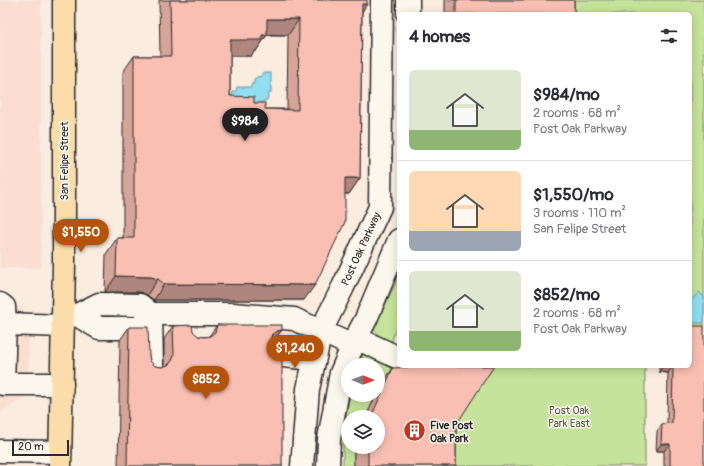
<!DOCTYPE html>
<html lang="en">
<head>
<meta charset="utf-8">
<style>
	:root { --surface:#fff; --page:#f7f7f7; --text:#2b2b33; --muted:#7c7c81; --line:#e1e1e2; --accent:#b45309 }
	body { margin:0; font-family:Pangolin,sans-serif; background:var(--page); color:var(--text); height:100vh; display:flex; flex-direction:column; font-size:15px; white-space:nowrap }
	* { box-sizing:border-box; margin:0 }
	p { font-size:13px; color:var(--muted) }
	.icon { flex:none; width:22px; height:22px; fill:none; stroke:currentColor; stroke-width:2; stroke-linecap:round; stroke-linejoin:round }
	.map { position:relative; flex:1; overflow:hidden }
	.sheet { position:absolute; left:397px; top:12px; width:295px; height:356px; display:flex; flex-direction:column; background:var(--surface); border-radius:6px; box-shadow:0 2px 10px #0003 }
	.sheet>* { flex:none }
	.needle { width:26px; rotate:91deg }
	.tools { position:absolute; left:341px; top:358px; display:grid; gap:8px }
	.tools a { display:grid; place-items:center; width:44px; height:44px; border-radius:50%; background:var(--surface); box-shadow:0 2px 10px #0003; font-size:20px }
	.scale { position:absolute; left:12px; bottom:10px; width:57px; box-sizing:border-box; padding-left:4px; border:2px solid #2b2b2b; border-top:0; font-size:11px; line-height:14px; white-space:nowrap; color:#2b2b2b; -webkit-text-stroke:3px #fbf7ec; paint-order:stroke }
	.price { position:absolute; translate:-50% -34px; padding:0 9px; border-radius:14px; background:var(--accent); color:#fff; font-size:13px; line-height:26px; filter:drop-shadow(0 1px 2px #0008) }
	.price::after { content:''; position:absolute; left:50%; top:24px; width:12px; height:9px; margin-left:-6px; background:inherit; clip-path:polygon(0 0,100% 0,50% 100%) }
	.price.on { background:#222; color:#fff }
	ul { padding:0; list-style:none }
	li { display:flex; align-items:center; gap:12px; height:100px; padding:0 12px }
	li+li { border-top:1px solid var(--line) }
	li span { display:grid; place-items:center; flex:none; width:112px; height:80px; border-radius:6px; color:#555 }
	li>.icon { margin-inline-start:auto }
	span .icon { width:48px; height:48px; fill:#fffc; stroke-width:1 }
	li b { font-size:17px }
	h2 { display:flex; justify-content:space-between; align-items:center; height:48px; padding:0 12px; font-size:17px }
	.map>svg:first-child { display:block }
	.built { fill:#faded2 }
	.green { fill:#c5e39b; stroke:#788763 }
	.water { fill:#91ddf1; stroke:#6896a2 }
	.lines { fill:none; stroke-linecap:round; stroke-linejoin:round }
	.minor-casing { stroke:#2b2b2b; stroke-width:25 }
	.major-casing { stroke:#2b2b2b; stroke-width:25 }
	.minor { stroke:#fbf7ec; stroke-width:22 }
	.major { stroke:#faddab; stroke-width:22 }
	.wall { fill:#d6a499; stroke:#2b2b2b; fill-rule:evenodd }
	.shaded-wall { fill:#ae867d; stroke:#2b2b2b }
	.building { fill:#f9bfb2; stroke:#2b2b2b; fill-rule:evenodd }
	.labels { text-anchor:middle; stroke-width:3; stroke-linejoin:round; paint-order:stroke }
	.street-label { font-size:11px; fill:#2b2b2b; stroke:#fbf7ec }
	.park-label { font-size:11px; fill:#525947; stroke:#fbf7ec }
	.poi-label { font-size:11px; font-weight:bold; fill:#2b2b2b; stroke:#fbf7ec; text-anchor:start }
</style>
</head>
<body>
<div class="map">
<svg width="704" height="466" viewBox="0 0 704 466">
	<rect width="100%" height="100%" fill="#fbece0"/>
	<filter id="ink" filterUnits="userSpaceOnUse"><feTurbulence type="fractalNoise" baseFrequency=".025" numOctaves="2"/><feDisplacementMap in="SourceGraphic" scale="8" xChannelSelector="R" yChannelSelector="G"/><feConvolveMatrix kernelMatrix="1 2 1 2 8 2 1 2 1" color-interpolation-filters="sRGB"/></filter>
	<g filter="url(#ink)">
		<path class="built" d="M0,0H41V268H0Z
			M0,291L30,316L27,396L0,412Z"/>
		<path class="green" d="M563,0H704V330L690,331V14H563Z
			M399,276V328H396L389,350L374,329Z
			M365,350L393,364L392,379L379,388L378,390V365H359Z
			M426,366H645V466H442Z
			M350,395H376L366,417H348V447H354V466H343V433Z"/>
		<path class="water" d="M262,73H271V93H269L267,100L260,103V104L237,103L232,95L233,92L236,91L237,87H251V84H254V79L257,77L262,76Z
			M699,292L704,297V323H690V302Z"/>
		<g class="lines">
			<defs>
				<g id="minor">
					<path d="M408,0V14"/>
					<path d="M0,304L4,307L5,324"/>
					<path d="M151,314L152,368"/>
					<path d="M66,315H77L99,328H140L151,314"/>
					<path d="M77,315L99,304L140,305L151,314H233L294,319L353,346"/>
					<path d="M356,338L399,358"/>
					<path d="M273,355L314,359"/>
					<path d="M62,384H3L5,324L63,326"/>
					<path d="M0,451L60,452"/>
					<path id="s1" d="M302,466L308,389L321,331L343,287L380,207L382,0"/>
					<path d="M328,466L329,439L341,373L356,338L366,319L399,240"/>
				</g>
				<path id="major" d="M60,466L64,264V0"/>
			</defs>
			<use href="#minor" class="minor-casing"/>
			<use href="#major" class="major-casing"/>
			<use href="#minor" class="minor"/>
			<use href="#major" class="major"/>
		</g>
		<path class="wall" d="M159,0H367L362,12L360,178L349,194H345L304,300H154L147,295L140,292H105L106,254L117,238H123V72L134,56H160ZM267,35H288L287,109H265L254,103L230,96V56H251L254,51H256Z
			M445,0H574V14H445Z
			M217,325L282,330L272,343H270L282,466H118L120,340L129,327L149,355L150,361L155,366L162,367H164V339L173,326L193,331L198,336L205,337L209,336Z
			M659,366H690L704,466H664V451H656L657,431L662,424L667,423L668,373L659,372Z
			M393,368L456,425V466H354V447H378V417H366L376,395H378V390L379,388Z"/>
		<path class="shaded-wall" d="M362,4H367L357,20Z
			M267,19H299L288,35L256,34Z
			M262,35H267L256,51H254L251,56H219L230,40Z
			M345,178H360L349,194L334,193Z
			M116,276L151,277L158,279L147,295L140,292H105Z
			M164,284L315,285L304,300H154Z
			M282,330L272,343L268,344L272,334L277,331Z
			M663,366H673L668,373L659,372Z
			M661,444H670L664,451H656Z"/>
		<path class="building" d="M170,0H367V4H362L360,178H345V222L315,285L164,284L158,279L151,277L116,276L117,238H134V56H171ZM267,19H299L298,110L265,109V103H254V97L230,96V40H262V35H267Z
			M456,0H574V14H456Z
			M192,325L193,331L198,336L205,337L210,336L215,332L217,325H282V330L277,331L272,334L270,341L271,347L275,352L282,354V466H127L129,327H148L149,355L150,361L155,366L162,367L168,365L172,361L174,355L173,326Z
			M690,326H704V466H670V444H661L662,424L672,423L673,366H690Z
			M424,366H494L456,425V466H368V447H378V417H371L393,368Z"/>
	</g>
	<defs>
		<symbol id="building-disc" viewBox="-11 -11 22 22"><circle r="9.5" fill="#c8321e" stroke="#fbf7ec"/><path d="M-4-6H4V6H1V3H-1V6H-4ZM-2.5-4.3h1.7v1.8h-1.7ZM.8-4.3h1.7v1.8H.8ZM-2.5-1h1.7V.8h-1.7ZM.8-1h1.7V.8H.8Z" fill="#fff"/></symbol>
	</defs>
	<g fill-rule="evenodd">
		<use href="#building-disc" x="402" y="418" width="25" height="25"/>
	</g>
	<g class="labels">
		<g class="street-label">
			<text transform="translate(64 161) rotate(-90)" y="4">San Felipe Street</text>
			<text dy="4" stroke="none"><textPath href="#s1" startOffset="228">Post Oak Parkway</textPath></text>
		</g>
		<g class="park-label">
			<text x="569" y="414">Post Oak<tspan x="569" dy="13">Park East</tspan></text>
		</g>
		<g class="poi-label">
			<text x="430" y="429">Five Post<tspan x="430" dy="13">Oak Park</tspan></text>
		</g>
	</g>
</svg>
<div class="tools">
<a><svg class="needle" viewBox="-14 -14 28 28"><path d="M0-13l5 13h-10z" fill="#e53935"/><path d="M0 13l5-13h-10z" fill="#7c7c81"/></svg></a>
<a><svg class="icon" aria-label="layers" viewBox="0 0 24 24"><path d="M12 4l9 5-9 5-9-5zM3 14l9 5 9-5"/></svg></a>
</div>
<div class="scale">20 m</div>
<b class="price on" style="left:245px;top:142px">$984</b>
<b class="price" style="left:81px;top:253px">$1,550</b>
<b class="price" style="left:295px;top:369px">$1,240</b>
<b class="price" style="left:206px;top:400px">$852</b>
<section class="sheet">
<h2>4 homes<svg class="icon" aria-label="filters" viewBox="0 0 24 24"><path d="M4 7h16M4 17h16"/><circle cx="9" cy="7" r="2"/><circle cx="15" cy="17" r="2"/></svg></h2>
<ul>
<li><span style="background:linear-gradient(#dfe7d0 75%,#8fb573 0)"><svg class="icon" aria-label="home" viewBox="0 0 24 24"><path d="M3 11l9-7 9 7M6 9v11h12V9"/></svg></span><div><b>$984/mo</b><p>2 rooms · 68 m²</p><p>Post Oak Parkway</p></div></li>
<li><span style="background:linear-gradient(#ffd9b3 75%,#9aa5b1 0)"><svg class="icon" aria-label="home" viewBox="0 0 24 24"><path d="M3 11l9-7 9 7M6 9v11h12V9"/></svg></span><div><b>$1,550/mo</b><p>3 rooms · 110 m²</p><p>San Felipe Street</p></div></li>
<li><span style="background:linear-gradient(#dfe7d0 75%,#8fb573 0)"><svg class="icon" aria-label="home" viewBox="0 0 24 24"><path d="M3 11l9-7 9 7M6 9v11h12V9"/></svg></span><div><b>$852/mo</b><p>2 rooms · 68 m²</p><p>Post Oak Parkway</p></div></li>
</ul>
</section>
</div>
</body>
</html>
